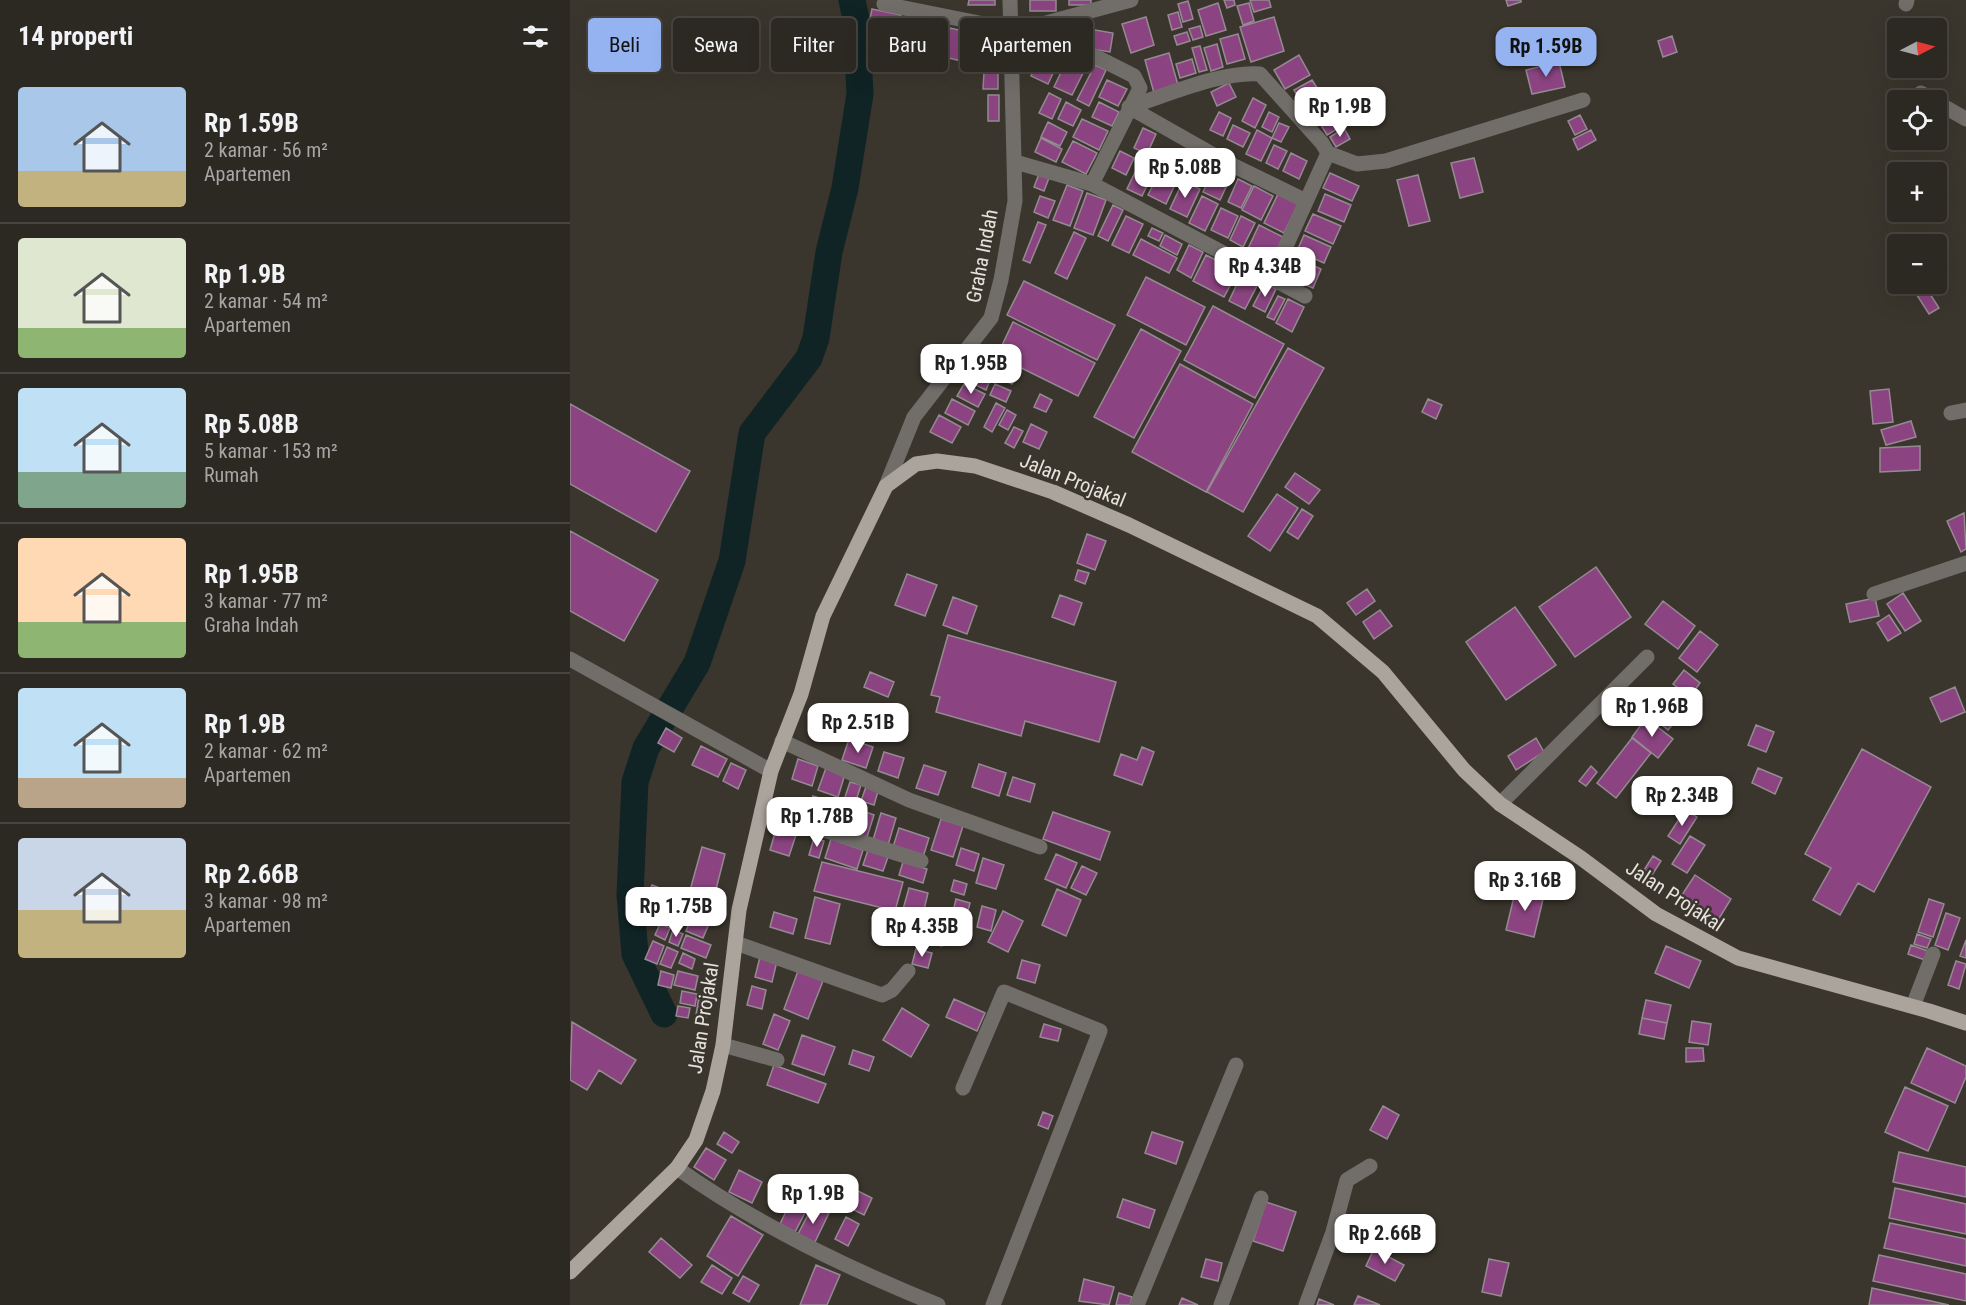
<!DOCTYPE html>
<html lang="id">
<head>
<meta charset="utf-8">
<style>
	:root { --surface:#2c2822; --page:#38342f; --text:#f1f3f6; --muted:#a6a6a5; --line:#484440; --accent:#95b2f1 }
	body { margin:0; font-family:"Roboto Condensed",sans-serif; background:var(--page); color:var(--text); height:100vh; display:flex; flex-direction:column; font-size:22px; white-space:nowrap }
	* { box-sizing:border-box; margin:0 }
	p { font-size:20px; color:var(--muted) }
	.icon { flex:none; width:33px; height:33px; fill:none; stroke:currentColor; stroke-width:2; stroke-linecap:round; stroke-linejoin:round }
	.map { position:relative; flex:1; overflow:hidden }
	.details { display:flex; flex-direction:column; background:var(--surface); width:570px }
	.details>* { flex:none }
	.hud { position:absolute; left:18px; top:18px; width:570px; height:54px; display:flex; gap:12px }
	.needle { width:39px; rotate:84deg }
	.buttons { position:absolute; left:1317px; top:18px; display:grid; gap:12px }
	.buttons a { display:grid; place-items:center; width:60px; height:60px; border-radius:6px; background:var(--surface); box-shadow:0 6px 24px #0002,0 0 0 2px var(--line); font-size:30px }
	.price { position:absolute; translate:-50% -51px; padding:0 14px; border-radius:12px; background:#fff; color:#222; font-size:20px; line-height:39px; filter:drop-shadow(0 2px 3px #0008) }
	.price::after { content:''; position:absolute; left:50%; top:36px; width:18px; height:14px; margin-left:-9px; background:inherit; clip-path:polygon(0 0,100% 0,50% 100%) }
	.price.selected { background:var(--accent); color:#111 }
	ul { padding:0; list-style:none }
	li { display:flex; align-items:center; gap:18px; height:150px; padding:0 18px }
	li+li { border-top:2px solid var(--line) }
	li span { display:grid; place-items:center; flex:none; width:168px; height:120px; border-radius:6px; color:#555 }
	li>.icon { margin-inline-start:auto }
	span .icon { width:72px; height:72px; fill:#fffc; stroke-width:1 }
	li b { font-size:26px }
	h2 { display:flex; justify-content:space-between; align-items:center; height:72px; padding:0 18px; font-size:26px }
	.chip { padding:0 21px; border-radius:6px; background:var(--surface); box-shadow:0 6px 24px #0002,0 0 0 2px var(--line); font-size:21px; line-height:54px }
	.chip.selected { background:var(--accent); color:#111 }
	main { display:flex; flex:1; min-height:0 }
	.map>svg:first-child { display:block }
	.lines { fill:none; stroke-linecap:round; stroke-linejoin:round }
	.river { stroke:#112425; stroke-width:27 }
	.building { fill:#8b4481; stroke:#948a91; stroke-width:1.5 }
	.minor { stroke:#716e6a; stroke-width:15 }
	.major { stroke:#aba49c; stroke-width:15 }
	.labels { text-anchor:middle; stroke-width:5; stroke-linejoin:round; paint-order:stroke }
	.street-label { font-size:20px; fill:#e6e3dd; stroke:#3b362d }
</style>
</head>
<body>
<main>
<section class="details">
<h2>14 properti<svg class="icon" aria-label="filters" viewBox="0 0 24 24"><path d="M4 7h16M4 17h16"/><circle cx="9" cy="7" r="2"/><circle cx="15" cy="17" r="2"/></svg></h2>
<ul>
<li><span style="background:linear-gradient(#a9c7e8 70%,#c2b280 0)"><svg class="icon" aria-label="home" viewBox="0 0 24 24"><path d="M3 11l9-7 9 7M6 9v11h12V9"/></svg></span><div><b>Rp 1.59B</b><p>2 kamar · 56 m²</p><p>Apartemen</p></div></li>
<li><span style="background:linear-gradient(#dfe7d0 75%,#8fb573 0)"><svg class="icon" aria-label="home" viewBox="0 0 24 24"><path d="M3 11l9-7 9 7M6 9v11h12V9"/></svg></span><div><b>Rp 1.9B</b><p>2 kamar · 54 m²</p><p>Apartemen</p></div></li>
<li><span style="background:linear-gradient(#bfe0f5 70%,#7fa58c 0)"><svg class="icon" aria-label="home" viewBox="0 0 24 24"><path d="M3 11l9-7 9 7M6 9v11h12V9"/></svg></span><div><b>Rp 5.08B</b><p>5 kamar · 153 m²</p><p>Rumah</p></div></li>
<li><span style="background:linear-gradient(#ffd9b3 70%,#8fb573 0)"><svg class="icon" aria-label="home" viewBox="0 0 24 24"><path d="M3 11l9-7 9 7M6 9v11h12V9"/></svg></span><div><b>Rp 1.95B</b><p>3 kamar · 77 m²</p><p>Graha Indah</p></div></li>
<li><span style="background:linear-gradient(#bfe0f5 75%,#b9a48a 0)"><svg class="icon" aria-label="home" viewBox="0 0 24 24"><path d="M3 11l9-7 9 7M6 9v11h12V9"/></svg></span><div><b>Rp 1.9B</b><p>2 kamar · 62 m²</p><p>Apartemen</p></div></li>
<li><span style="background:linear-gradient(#c9d6e8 60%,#c2b280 0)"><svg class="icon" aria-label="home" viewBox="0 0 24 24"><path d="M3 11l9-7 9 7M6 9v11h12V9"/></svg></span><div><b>Rp 2.66B</b><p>3 kamar · 98 m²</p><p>Apartemen</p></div></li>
</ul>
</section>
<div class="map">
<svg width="1396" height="1305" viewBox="0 0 1396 1305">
	<rect width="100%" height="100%" fill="#3b362d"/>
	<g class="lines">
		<path class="river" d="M94,1014L65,954L60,895L65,782L76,748L127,663L162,561L182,433L239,358L246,338L259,252L275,188L290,94L286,19L282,0"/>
	</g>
	<path class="building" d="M399,0H425V5H398Z
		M460,0H486V11H460Z
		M499,0H521V5H499Z
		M654,0H664L665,5L657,8Z
		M680,0H699L701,7L684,12Z
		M936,0H951V2L938,6Z
		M618,1L623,19L613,22L608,4Z
		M648,3L656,30L636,36L628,10Z
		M679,3L684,21L673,25L667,6Z
		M302,9L331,15L326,39L297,33Z
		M608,12L612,27L602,30L598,15Z
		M576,17L584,45L561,53L552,24Z
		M704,17L714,51L681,62L670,27Z
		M337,19L374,27L369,50L332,42Z
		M630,26L633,37L623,40L619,29Z
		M380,28L402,33L396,62L374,57Z
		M519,29L543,33L540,52L516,48Z
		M405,32L429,37L422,69L398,64Z
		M617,32L620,41L607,45L604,36Z
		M971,32L975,49L961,52L963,61L950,63L947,49L956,47L954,36Z
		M668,34L675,59L657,64L650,39Z
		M1102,36L1107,52L1093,57L1088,41Z
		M647,44L653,67L641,71L634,48Z
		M630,46L637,70L629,72L622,48Z
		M473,50L490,58L478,84L461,76Z
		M599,53L608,85L584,93L575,60Z
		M729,55L740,75L715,89L704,70Z
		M622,59L626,73L610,78L606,64Z
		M989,62L995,87L962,94L956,70Z
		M495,64L513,73L502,95L484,87Z
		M525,65L536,70L519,106L507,100Z
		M414,72H428V89H413Z
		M537,80L557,89L548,106L529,97Z
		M742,80L751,94L732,104L724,90Z
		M659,83L666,97L647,106L641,92Z
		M479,93L491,99L482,119L469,113Z
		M418,95H429V121H418Z
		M683,98L696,105L685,128L672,121Z
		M756,98L764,113L746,123L738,107Z
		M496,102L511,110L503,126L488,119Z
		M529,102L549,112L542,126L522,117Z
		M649,112L661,118L653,136L640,130Z
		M699,112L709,117L702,132L692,127Z
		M1010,115L1017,129L1005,135L998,121Z
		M768,116L774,125L757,135L751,125Z
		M512,119L538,131L529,150L503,137Z
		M478,122L497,132L490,146L471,137Z
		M709,123L719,127L711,142L702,138Z
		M663,125L680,133L673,147L657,139Z
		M573,128L586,134L577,154L564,148Z
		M774,128L780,139L766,147L760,137Z
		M687,130L702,138L691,161L676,154Z
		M1021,130L1026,140L1008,150L1003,139Z
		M471,138L492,149L486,162L465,152Z
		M503,141L527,153L516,174L492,162Z
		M704,145L717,151L708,169L696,163Z
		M550,151L564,158L556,175L542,168Z
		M721,153L737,161L729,179L713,171Z
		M624,155L641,163L630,185L613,177Z
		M572,158L587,165L572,196L557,189Z
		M904,158L913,192L890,198L881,163Z
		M646,164L663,172L650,200L633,192Z
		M591,169L608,178L596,204L578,195Z
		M760,173L789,186L782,201L753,188Z
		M469,174L479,178L474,191L464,187Z
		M848,175L860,221L839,226L827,180Z
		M668,179L682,186L671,208L658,202Z
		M613,181L630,189L617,217L600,209Z
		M497,185L513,191L500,226L483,220Z
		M684,186L703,196L691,220L672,210Z
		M517,193L536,200L523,235L504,228Z
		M708,194L728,204L714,233L694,223Z
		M755,194L781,205L774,222L748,211Z
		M470,196L485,201L478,218L464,212Z
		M632,196L648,204L635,231L619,223Z
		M543,205L553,210L538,241L528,236Z
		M651,208L668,216L658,238L641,230Z
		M743,214L771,226L763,244L735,231Z
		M556,216L573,224L559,253L542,245Z
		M671,216L685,223L673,247L660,240Z
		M468,222L476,225L460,263L453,260Z
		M689,225L713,237L700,264L676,253Z
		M582,228L593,233L589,241L578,236Z
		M504,232L516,238L497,279L485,273Z
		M595,235L612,244L607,255L590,246Z
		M734,235L761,247L754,263L727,251Z
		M571,239L607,258L599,273L563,255Z
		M619,245L633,252L621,278L607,270Z
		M636,255L668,271L654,297L623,281Z
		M724,256L751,269L743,288L715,276Z
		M1366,264L1376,279L1366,284Z
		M672,273L689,282L675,309L659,301Z
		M576,277L635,307L616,345L557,315Z
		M454,281L545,325L527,360L437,315Z
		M695,283L706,289L695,312L683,306Z
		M1355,286L1369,308L1359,314L1345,292Z
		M708,296L715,299L704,320L697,317Z
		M718,299L734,307L722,332L706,323Z
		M643,306L714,344L685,398L614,360Z
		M443,322L525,363L508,396L427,356Z
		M571,329L611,351L564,438L524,417Z
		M718,348L754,368L673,512L637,492Z
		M610,364L683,404L636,492L562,452Z
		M432,365L448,373L442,384L426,376Z
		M403,369L421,378L416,390L397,381Z
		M394,384L415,394L408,407L387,396Z
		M425,384L441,391L436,402L420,395Z
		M1319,389L1323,422L1303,424L1300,391Z
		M470,394L482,400L476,412L464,407Z
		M382,399L405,411L398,425L375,413Z
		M858,399L872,405L866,419L852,412Z
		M426,403L435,408L422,432L414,427Z
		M0,404L120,471L86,532L0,484Z
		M437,410L446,415L438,430L429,425Z
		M369,415L391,427L382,443L360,432Z
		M1341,421L1346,437L1316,445L1311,430Z
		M461,424L477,432L469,449L453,442Z
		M444,427L453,431L444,448L435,443Z
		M1350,446V470L1310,472V448Z
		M725,473L750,490L739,504L715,487Z
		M707,494L728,508L700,551L678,536Z
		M732,509L743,516L728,539L717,532Z
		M1394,513L1396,549L1391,552L1377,521Z
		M0,531L88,580L54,641L0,611Z
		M517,534L536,541L525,570L507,563Z
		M1026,567L1061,617L1005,657L969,607Z
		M508,570L519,573L515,584L505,580Z
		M337,574L367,585L355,616L325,605Z
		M797,589L805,601L786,615L777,603Z
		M1333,593L1351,621L1335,631L1317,604Z
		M490,595L512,603L504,625L482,617Z
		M383,597L407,606L397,634L373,625Z
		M1305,598L1309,616L1280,622L1276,604Z
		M1093,601L1125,626L1108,649L1075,624Z
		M945,607L986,665L936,700L896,642Z
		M810,610L822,626L804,639L793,622Z
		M1319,615L1331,633L1318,641L1307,623Z
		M1130,631L1148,645L1127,672L1109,658Z
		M378,635L546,682L529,742L455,721L451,736L366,712L370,697L361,695Z
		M1114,670L1130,683L1120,697L1103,684Z
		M300,672L324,682L318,697L294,687Z
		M1385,687L1395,712L1371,722L1360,698Z
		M1084,698L1109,717L1098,730L1074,710Z
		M1076,718L1103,739L1088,758L1062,737Z
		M1186,725L1204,732L1196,752L1178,745Z
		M96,728L112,738L104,752L88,743Z
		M966,738L974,752L946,770L938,756Z
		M1062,738L1081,753L1046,798L1027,783Z
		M279,739L303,747L296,768L272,760Z
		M131,746L157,759L148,777L122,765Z
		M572,747L584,752L572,785L544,775L551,754L567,760Z
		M1292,749L1361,787L1304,892L1288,883L1270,915L1243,900L1261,868L1235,854Z
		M314,752L334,758L328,778L308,771Z
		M228,759L248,766L242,786L222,779Z
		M161,763L176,770L168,789L153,781Z
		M409,764L436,773L429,796L402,787Z
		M354,765L376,772L368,795L346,788Z
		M1021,766L1027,772L1016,786L1009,781Z
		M256,768L275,774L268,797L248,790Z
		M1188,768L1212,778L1205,794L1182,783Z
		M443,777L465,784L460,802L437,795Z
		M280,782L291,785L284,807L273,803Z
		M297,784L309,788L304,805L291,801Z
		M243,796L272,805L266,825L237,816Z
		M288,809L304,815L297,837L281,832Z
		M1115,810L1127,817L1110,844L1098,836Z
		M483,812L540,832L530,860L473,839Z
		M311,813L326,818L318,845L303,840Z
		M371,819L393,826L383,857L361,850Z
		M329,828L359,838L353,857L323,847Z
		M206,829L226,835L219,856L200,850Z
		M1120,836L1135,845L1117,873L1102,864Z
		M244,838L254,841L249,858L239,855Z
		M261,839L293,850L287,869L255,858Z
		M132,847L155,854L143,901L119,894Z
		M391,848L409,854L404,871L386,865Z
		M298,850L318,857L313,871L293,865Z
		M486,854L507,863L496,888L475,879Z
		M1083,856L1091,861L1082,875L1074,870Z
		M413,858L434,865L426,889L406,883Z
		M252,862L333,882L325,911L244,891Z
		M333,862L357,869L353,883L329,875Z
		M512,866L527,873L516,895L501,888Z
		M1125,875L1161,899L1145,925L1108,901Z
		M384,880L397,884L394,895L381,891Z
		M82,885L123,901L112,927L71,910Z
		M339,888L358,893L352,918L332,913Z
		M946,888L974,895L964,937L936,930Z
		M487,889L511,900L496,936L472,925Z
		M245,897L270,904L260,944L235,938Z
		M386,899L400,903L393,929L380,925Z
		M1359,899L1374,904L1363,937L1348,932Z
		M412,906L426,910L421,931L407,927Z
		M433,911L453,921L438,952L418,942Z
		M124,912L141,919L133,938L116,931Z
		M204,912L227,919L223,934L200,927Z
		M1376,913L1390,918L1378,950L1365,945Z
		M349,920L363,923L358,945L344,941Z
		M90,924L100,928L95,940L85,935Z
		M363,927L376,931L372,946L359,943Z
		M103,930L113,934L108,946L99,942Z
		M1347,934L1361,939L1357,948L1344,944Z
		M116,935L141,945L136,958L111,948Z
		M1396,940V958L1390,956Z
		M83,941L94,946L87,964L75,959Z
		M1341,945L1358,951L1355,960L1338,954Z
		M1096,946L1131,961L1119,988L1085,973Z
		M97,947L108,952L101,968L90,964Z
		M346,949L362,953L358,968L342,964Z
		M113,953L125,959L122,969L109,963Z
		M190,957L207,961L202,982L185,977Z
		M452,960L470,965L465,983L447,978Z
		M1386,961L1396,964L1389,989L1378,985Z
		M91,971L104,975L101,988L88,985Z
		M108,971L128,976L125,990L104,985Z
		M228,971L253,981L238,1019L214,1009Z
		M182,986L196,990L192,1009L177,1005Z
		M112,991L127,994L125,1006L110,1003Z
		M129,996L139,998L136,1017L126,1015Z
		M384,999L415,1013L407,1031L376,1017Z
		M1076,1000L1101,1005L1097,1023L1072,1018Z
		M108,1006L120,1008L118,1018L106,1016Z
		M332,1008L359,1025L341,1057L313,1040Z
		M204,1014L220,1021L208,1050L193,1044Z
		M1072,1018L1097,1023L1094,1039L1069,1034Z
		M1122,1021L1141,1024L1138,1045L1119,1042Z
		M2,1022L66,1060L51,1084L29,1070L17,1090L0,1080Z
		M474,1024L491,1029L488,1041L470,1037Z
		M232,1035L265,1047L254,1075L222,1064Z
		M1116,1048H1133L1134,1061L1116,1062Z
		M1357,1048L1396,1066V1077L1385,1103L1341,1083Z
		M283,1050L304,1057L299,1071L279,1064Z
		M204,1065L256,1084L248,1103L197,1085Z
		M1335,1087L1378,1106L1358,1151L1315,1132Z
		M813,1106L829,1115L817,1139L800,1130Z
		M473,1112L483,1116L478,1129L468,1125Z
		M154,1132L169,1142L162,1153L147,1144Z
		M582,1132L613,1142L606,1164L575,1153Z
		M136,1148L156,1160L144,1180L124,1167Z
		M1329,1152L1396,1167V1197L1323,1182Z
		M169,1170L192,1182L182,1203L159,1192Z
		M228,1175L239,1180L231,1197L220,1192Z
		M1325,1188L1396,1204V1234L1319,1218Z
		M288,1191L302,1198L294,1215L280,1208Z
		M553,1199L585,1210L579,1228L547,1217Z
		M221,1201L237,1209L225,1232L210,1224Z
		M696,1202L726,1212L713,1251L683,1241Z
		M243,1205L259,1213L244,1244L227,1236Z
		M161,1216L193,1235L168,1276L137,1256Z
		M276,1217L289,1224L278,1246L265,1239Z
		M1320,1223L1396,1239V1266L1314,1248Z
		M91,1238L122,1265L110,1278L79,1252Z
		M804,1249L834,1265L825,1281L796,1266Z
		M1309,1255L1396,1274V1301L1303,1281Z
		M636,1259L652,1263L648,1281L631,1277Z
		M919,1259L939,1263L931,1296L912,1292Z
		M142,1265L162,1278L152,1294L131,1282Z
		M246,1265L270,1275L257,1305H230Z
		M173,1276L189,1285L179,1302L163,1293Z
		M514,1279L544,1287L539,1305L509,1301Z
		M1302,1288L1379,1305H1299Z
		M549,1293L562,1297L560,1305H546Z
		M788,1296L810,1305H784Z
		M612,1298L628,1305H609Z
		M749,1299L764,1305H747Z"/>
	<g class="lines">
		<path class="minor" d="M314,4L439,29L465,26L561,0
			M1336,4L1337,0
			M465,26L564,76L570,88L522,184
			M1351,93L1364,100
			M1366,102L1396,119
			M559,107C598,95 651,71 690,74L752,143L758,153L702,277
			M559,107L656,162L736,201
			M758,153L787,164L816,161L1013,100
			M445,162L522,184L735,296
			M1381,413L1396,410
			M316,486L344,417L421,318L431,280L445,201L440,0
			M1304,594L1396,563
			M0,659L201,771
			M212,741L339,800L470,847
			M930,804L1077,657
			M192,810L351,861
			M166,943L312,995L322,990L338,971
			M1343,1006L1363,954
			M153,1045L207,1060
			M393,1088L434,992L530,1031L423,1305
			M107,1168C187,1225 277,1268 368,1305
			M567,1305L666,1065
			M651,1305L691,1198
			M736,1305L763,1232L777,1180L800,1166"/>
		<path class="major" d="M0,1272L107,1168L126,1140L143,1091L153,1045L169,910L201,771L231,694L253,616L316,486L346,464L367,461L405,466L483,492L559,525L747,616L813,672L894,770L930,804L1011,858L1086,914L1168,958L1359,1011L1396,1023"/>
	</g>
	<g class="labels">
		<g class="street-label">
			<text transform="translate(412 256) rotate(-79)" y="7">Graha Indah</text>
			<text transform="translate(503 480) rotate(22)" y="7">Jalan Projakal</text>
			<text transform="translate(1105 896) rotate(33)" y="7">Jalan Projakal</text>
			<text transform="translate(133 1018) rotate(-81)" y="7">Jalan Projakal</text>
		</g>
	</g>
</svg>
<div class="buttons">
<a><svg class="needle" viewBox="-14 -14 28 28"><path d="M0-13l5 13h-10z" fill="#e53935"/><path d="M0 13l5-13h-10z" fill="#a6a6a5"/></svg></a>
<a><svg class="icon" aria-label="locate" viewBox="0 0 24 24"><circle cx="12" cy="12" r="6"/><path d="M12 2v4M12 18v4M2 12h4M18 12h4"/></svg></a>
<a>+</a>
<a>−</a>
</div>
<b class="price selected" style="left:976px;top:78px">Rp 1.59B</b>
<b class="price" style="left:770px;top:138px">Rp 1.9B</b>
<b class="price" style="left:615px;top:199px">Rp 5.08B</b>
<b class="price" style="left:695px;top:298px">Rp 4.34B</b>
<b class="price" style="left:401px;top:395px">Rp 1.95B</b>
<b class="price" style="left:1082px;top:738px">Rp 1.96B</b>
<b class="price" style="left:288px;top:754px">Rp 2.51B</b>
<b class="price" style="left:1112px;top:827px">Rp 2.34B</b>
<b class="price" style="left:247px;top:848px">Rp 1.78B</b>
<b class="price" style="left:955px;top:912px">Rp 3.16B</b>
<b class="price" style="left:106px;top:938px">Rp 1.75B</b>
<b class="price" style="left:352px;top:958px">Rp 4.35B</b>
<b class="price" style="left:243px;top:1225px">Rp 1.9B</b>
<b class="price" style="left:815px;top:1265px">Rp 2.66B</b>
<div class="hud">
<a class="chip selected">Beli</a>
<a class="chip">Sewa</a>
<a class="chip">Filter</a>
<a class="chip">Baru</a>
<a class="chip">Apartemen</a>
</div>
</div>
</main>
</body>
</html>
